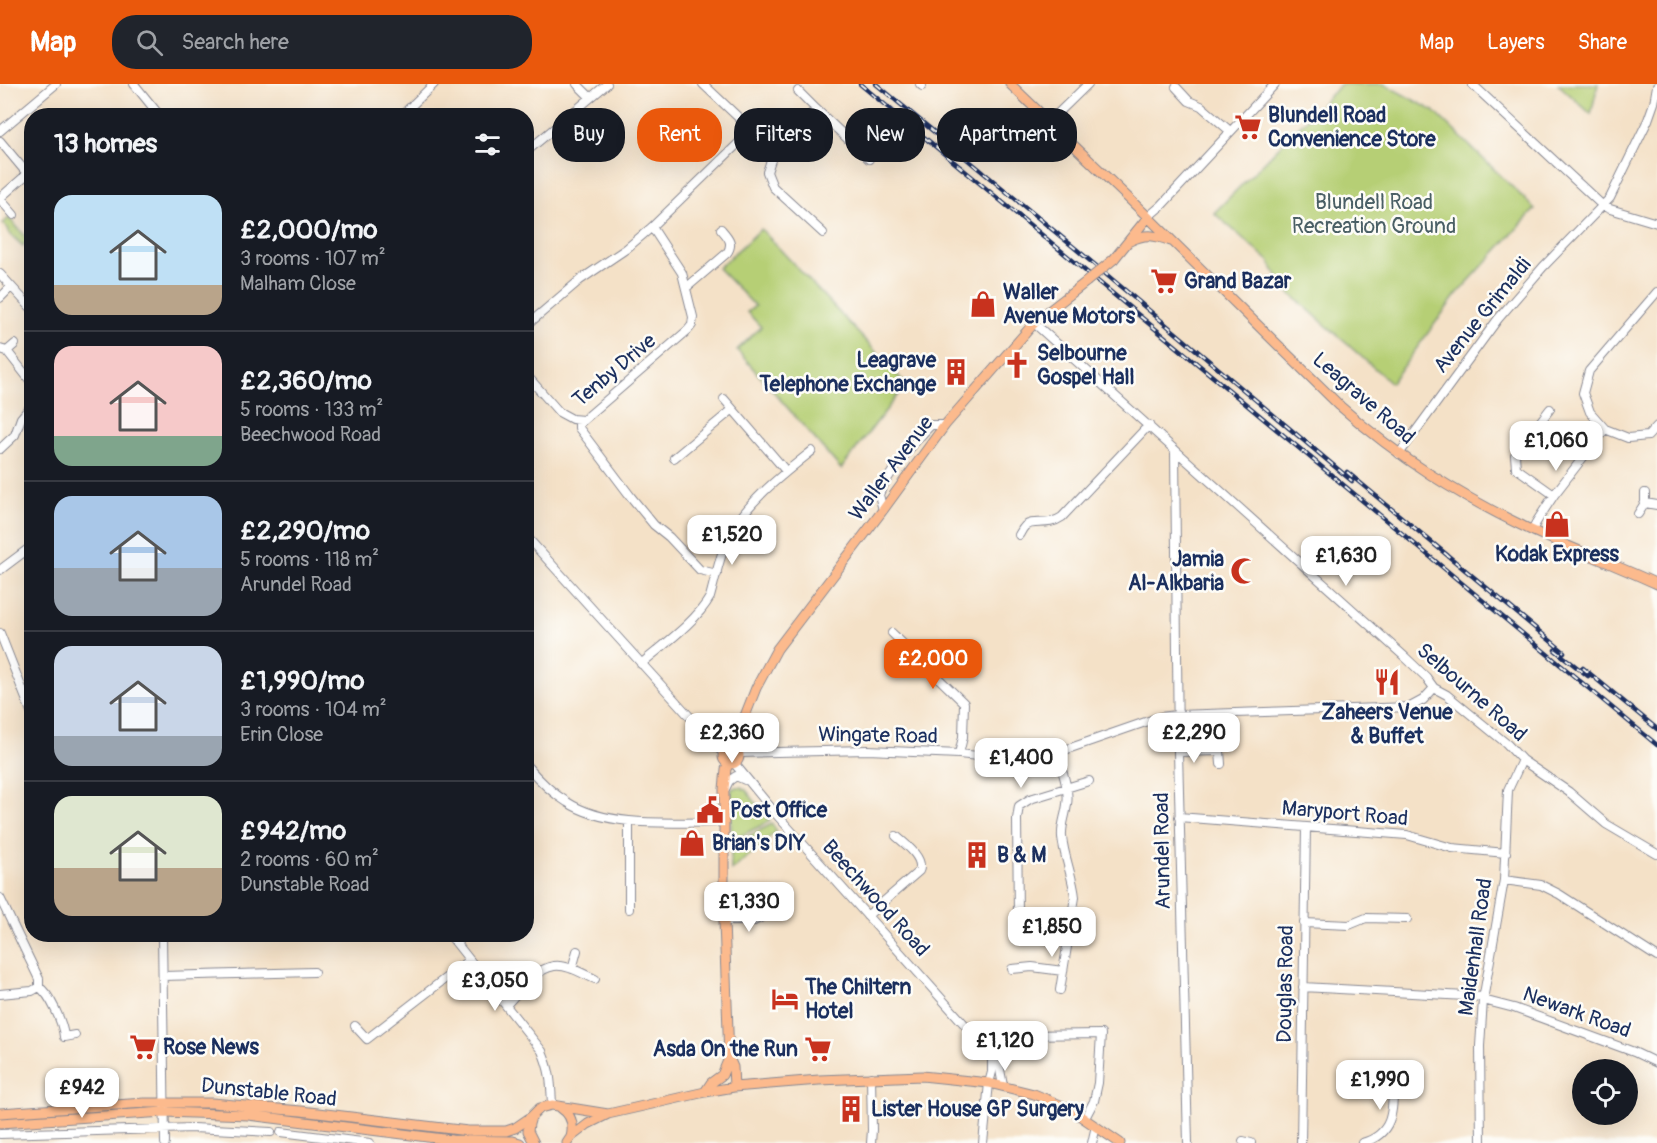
<!DOCTYPE html>
<html lang="en">
<head>
<meta charset="utf-8">
<style>
	:root { --surface:#171b24; --page:#20242c; --text:#f1f3f6; --muted:#9ea1a6; --line:#363941; --accent:#ea580c }
	body { margin:0; font-family:Pangolin,sans-serif; background:var(--page); color:var(--text); height:100vh; display:flex; flex-direction:column; font-size:22px; white-space:nowrap }
	* { box-sizing:border-box; margin:0 }
	p { font-size:20px; color:var(--muted) }
	.icon { flex:none; width:33px; height:33px; fill:none; stroke:currentColor; stroke-width:2; stroke-linecap:round; stroke-linejoin:round }
	.map { position:relative; flex:1; overflow:hidden }
	.drawer { position:absolute; left:24px; top:24px; width:510px; height:834px; display:flex; flex-direction:column; background:var(--surface); border-radius:24px; box-shadow:0 6px 24px #0002 }
	.drawer>* { flex:none }
	.top-card { position:absolute; left:552px; top:24px; width:570px; height:54px; display:flex; gap:12px }
	.fabs { position:absolute; left:1572px; top:975px; display:grid; gap:12px }
	.fabs a { display:grid; place-items:center; width:66px; height:66px; border-radius:50%; background:var(--surface); box-shadow:0 6px 24px #0002; font-size:30px }
	.price { position:absolute; translate:-50% -51px; padding:0 14px; border-radius:12px; background:#fff; color:#222; font-size:20px; line-height:39px; filter:drop-shadow(0 2px 3px #0008) }
	.price::after { content:''; position:absolute; left:50%; top:36px; width:18px; height:14px; margin-left:-9px; background:inherit; clip-path:polygon(0 0,100% 0,50% 100%) }
	.price.on { background:var(--accent); color:#fff }
	ul { padding:0; list-style:none }
	li { display:flex; align-items:center; gap:18px; height:150px; padding:0 30px }
	li+li { border-top:2px solid var(--line) }
	li span { display:grid; place-items:center; flex:none; width:168px; height:120px; border-radius:18px; color:#555 }
	li>.icon { margin-inline-start:auto }
	span .icon { width:72px; height:72px; fill:#fffc; stroke-width:1 }
	li b { font-size:26px }
	h2 { display:flex; justify-content:space-between; align-items:center; height:72px; padding:0 30px; font-size:26px }
	.pill { padding:0 21px; border-radius:24px; background:var(--surface); box-shadow:0 6px 24px #0002; font-size:21px; line-height:54px }
	.pill.on { background:var(--accent); color:#fff }
	header { display:flex; align-items:center; gap:36px; box-sizing:border-box; height:84px; padding:0 30px; background:var(--accent); color:#fff }
	header strong { font-size:28px }
	nav { display:flex; gap:33px; margin-inline-start:auto; font-size:21px }
	.search { width:420px; height:54px; background:var(--page); display:flex; align-items:center; gap:15px; box-sizing:border-box; padding:0 21px; border-radius:24px; color:var(--muted); font-size:22px }
	.map>svg:first-child { display:block }
	.green { fill:#b6cf74; stroke:#687f69; stroke-width:1.5 }
	.lines { fill:none; stroke-linecap:round; stroke-linejoin:round }
	.minor-casing { stroke:#888892; stroke-width:10 }
	.major-casing { stroke:#888892; stroke-width:11 }
	.minor { stroke:#fff; stroke-width:8 }
	.major { stroke:#fcba8d; stroke-width:9 }
	.rail-casing { stroke:#1b2f5e; stroke-width:4.5 }
	.rail { stroke:#fdfcf7; stroke-width:2; stroke-dasharray:7; stroke-linecap:butt }
	.major-bridge-casing { stroke:#888892; stroke-width:11; stroke-linecap:butt }
	.major-bridge { stroke:#fcba8d; stroke-width:9 }
	.labels { text-anchor:middle; stroke-width:5; stroke-linejoin:round; paint-order:stroke }
	.poi-label { font-size:21px; font-weight:bold; fill:#1b2f5e; stroke:#fdfcf7; text-anchor:start }
	.park-label { font-size:21px; fill:#4a5f65; stroke:#fdfcf7 }
	.street-label { font-size:21px; fill:#1b2f5e; stroke:#fdfcf7 }
</style>
</head>
<body>
<header>
<strong>Map</strong>
<div class="search"><svg class="icon" aria-label="search" viewBox="0 0 24 24"><circle cx="10" cy="10" r="6"/><path d="M15 15l6 6"/></svg>Search here</div>
<nav><a>Map</a><a>Layers</a><a>Share</a></nav>
</header>
<div class="map">
<svg width="1657" height="1059" viewBox="0 0 1657 1059">
	<rect width="100%" height="100%" fill="#fdfcf7"/>
	<filter id="ink" filterUnits="userSpaceOnUse"><feTurbulence type="fractalNoise" baseFrequency=".0167" numOctaves="2"/><feDisplacementMap in="SourceGraphic" scale="12" xChannelSelector="R" yChannelSelector="G"/><feConvolveMatrix kernelMatrix="1 2 1 2 8 2 1 2 1" color-interpolation-filters="sRGB"/></filter>
	<filter id="wash" filterUnits="userSpaceOnUse"><feTurbulence type="fractalNoise" baseFrequency=".008" numOctaves="4" result="noise"/><feDisplacementMap in="SourceGraphic" scale="24" xChannelSelector="R" yChannelSelector="G"/><feGaussianBlur stdDeviation="1.35" result="paint"/><feColorMatrix in="noise" values="0 0 0 0 0 0 0 0 0 0 0 0 0 0 0 0 0 1.4 0 .05"/><feComposite in="paint" operator="in"/></filter>
	<g filter="url(#wash)">
		<rect width="100%" height="100%" fill="#f4e1c7"/>
		<path class="green" d="M1341,0H1384L1434,27L1535,125L1456,211L1391,299L1284,204L1269,177L1214,129Z
			M1558,0H1598L1591,30Z
			M9,134L28,155L23,162L8,148L9,146L3,139Z
			M761,145L906,300L841,385L737,266L761,243L747,228L755,222L718,184Z
			M736,703H741L746,706L770,737L731,757V709L732,705Z
			M772,740L777,747L731,787V761Z"/>
	</g>
	<g filter="url(#ink)">
		<g class="lines">
			<defs>
				<path id="minor" d="M134,0L160,32
					M577,0L590,13
					M703,0L774,67
					M920,0L922,2
					M1472,0L1603,122L1610,125L1657,139
					M1176,3L1189,17L1201,22L1230,47
					M798,7L816,25L774,67L767,88L773,103L823,149
					M816,25L869,75
					M401,32L434,0
					M1049,38L1088,0
					M0,47L56,0
					M0,57L25,87V92L0,114
					M526,68L607,0
					M0,115L14,131
					M1148,133L1162,121L1275,0
					M652,143L682,189L693,233L692,241L688,246L579,340V344L631,413L654,441L669,453L700,486L717,490
					M0,190L32,225
					M686,204L727,169C734,159 728,153 721,145
					M1657,208L1589,287L1583,309L1590,328L1605,345L1628,354L1648,352L1657,342
					M0,214L11,203
					M1034,239L1405,573L1426,593L1434,604L1447,611L1507,660L1522,676L1569,708L1606,740L1657,770
					M526,242L580,196L626,165L652,143L752,46
					M0,265L7,267L15,260
					M7,267L32,299
					M529,294L559,328L572,335L583,336
					M724,315L786,387
					M1550,325L1515,371L1516,384L1554,411
					M0,365L15,351L21,334L32,321
					M1175,366L1178,668L1188,1059
					M1399,370L1498,235L1543,183L1610,114L1648,36L1654,19L1657,2
					M674,374L732,326
					M1645,419L1657,421
					M883,426L879,411C885,393 917,355 931,341H945
					M1638,430L1645,419V409
					M1532,446L1537,437L1554,411L1605,345
					M1019,451C1021,448 1022,445 1025,442C1033,435 1048,443 1062,433L1149,341
					M526,452L719,665L725,669
					M0,486L32,462
					M0,549L32,630
					M892,549L964,619L963,653L959,670
					M641,580C663,561 696,538 710,513C715,496 721,465 730,450C749,416 782,391 812,367
					M1178,668L1220,667L1221,680
					M738,669L868,666L959,670L1024,677L1056,669L1160,633L1177,631L1410,623L1423,616L1434,604
					M1056,669C1061,682 1070,707 1067,720C1066,731 1061,741 1062,753C1064,773 1073,793 1075,813L1060,906
					M734,679L776,730L983,961L999,980L1003,1002
					M526,681C538,695 552,709 567,718C608,745 676,738 724,738
					M725,705L729,697L736,692L745,696
					M1179,733L1407,751L1452,764L1506,769
					M1504,796L1541,801L1559,810L1657,873
					M0,814L39,895V903C50,910 63,939 64,953L75,951
					M629,825V738
					M867,832L919,787C925,774 904,759 896,752
					M724,837H754L760,834L759,828C764,823 768,825 774,827
					M1033,838C1025,839 1022,839 1018,831L1017,735L1019,722L1030,715L1089,697
					M1304,839L1349,841L1366,834L1407,835
					M162,850L165,1059
					M449,850L542,967C551,988 551,1000 552,1021
					M572,885L577,867
					M1012,885L1032,883L1063,887
					M163,892L314,888
					M1303,903L1484,913
					M0,910L32,907L39,903
					M1483,916L1514,924L1634,968L1657,979
					M506,921C520,907 533,886 554,882C567,880 583,890 595,895
					M355,942L367,955L469,876
					M1023,951L1101,950L1098,999L1094,1017L1085,1034
					M871,993L872,1046L871,1059
					M281,1048L370,1059
					M0,1050L193,1044L271,1048
					M1243,1057L1251,1059
					M983,1059L989,999L992,988V972
					M1092,1059L1096,1042
					M1301,1059L1306,743
					M1362,1059C1395,1050 1393,1024 1393,996
					M1481,1059L1480,962L1483,916L1504,796L1508,706L1522,676"/>
				<path id="major" d="M1010,0L1148,133L1340,322C1400,375 1460,412 1531,446C1573,465 1616,481 1657,500
					M1130,157C1145,149 1155,151 1171,157
					M1114,175L1148,133
					M723 672a8 8 0 1 1 16 0a8 8 0 1 1-16 0Z
					M732,665L756,604L777,565L883,426L945,341L1036,237L1086,198
					M729,679L726,685L724,705V837L729,974L733,983L734,1003
					M705,1008L711,999L722,991L729,974
					M561,1024C572,1031 574,1041 571,1053
					M0,1029L144,1019H212L301,1027L468,1047H506L515,1044L531,1033
					M0,1039L164,1028L248,1031L452,1056L513,1057L520,1059
					M534,1059L528,1047L529,1040L531,1033L540,1024L552,1021L608,1030
					M567,1059L571,1053L588,1040L608,1030L705,1008L734,1003L819,996L922,992L989,999L1034,1010L1070,1025L1120,1059"/>
			</defs>
			<use href="#minor" class="minor-casing"/>
			<use href="#major" class="major-casing"/>
			<use href="#minor" class="minor"/>
			<use href="#major" class="major"/>
			<defs>
				<path id="rail" d="M860,0L1657,661
					M876,0L1076,165L1352,397
					M1347,388L1564,568
					M1555,566L1588,592
					M1583,584L1657,645"/>
			</defs>
			<use href="#rail" class="rail-casing"/>
			<use href="#rail" class="rail"/>
			<defs>
				<path id="major-bridge" d="M1086,198L1114,175"/>
			</defs>
			<use href="#major-bridge" class="major-bridge-casing"/>
			<use href="#major-bridge" class="major-bridge"/>
		</g>
	</g>
	<defs>
		<symbol id="supermarket-bare" viewBox="-9 -9 18 18"><path d="M-6-5.5h2.5l.6 2H6L4.5 2H-2.5L-4.4-4H-6ZM-1.5 3.2a1.3 1.3 0 1 0 .1 0ZM3 3.2a1.3 1.3 0 1 0 .1 0Z" fill="#c8321e" stroke="#fdfcf7" stroke-width="2.5" paint-order="stroke"/></symbol>
		<symbol id="shop-bare" viewBox="-9 -9 18 18"><path d="M-5-2.5h2.3a2.7 3.5 0 0 1 5.4 0H5L5.5 6h-11ZM-1.5-2.5h3a1.5 2.3 0 0 0-3 0Z" fill="#c8321e" stroke="#fdfcf7" stroke-width="2.5" paint-order="stroke"/></symbol>
		<symbol id="church-bare" viewBox="-9 -9 18 18"><path d="M-1.2-6h2.4v3.5h3.3v2.4h-3.3V6h-2.4V-.1h-3.3v-2.4h3.3Z" fill="#c8321e" stroke="#fdfcf7" stroke-width="2.5" paint-order="stroke"/></symbol>
		<symbol id="building-bare" viewBox="-9 -9 18 18"><path d="M-4-6H4V6H1V3H-1V6H-4ZM-2.5-4.3h1.7v1.8h-1.7ZM.8-4.3h1.7v1.8H.8ZM-2.5-1h1.7V.8h-1.7ZM.8-1h1.7V.8H.8Z" fill="#c8321e" stroke="#fdfcf7" stroke-width="2.5" paint-order="stroke"/></symbol>
		<symbol id="mosque-bare" viewBox="-9 -9 18 18"><path d="M3.5-4.9A6 6 0 1 0 3.5 4.9A5 5 0 1 1 3.5-4.9Z" fill="#c8321e" stroke="#fdfcf7" stroke-width="2.5" paint-order="stroke"/></symbol>
		<symbol id="restaurant-bare" viewBox="-9 -9 18 18"><path d="M-5-6h1v4h1v-4h1v4h1v-4h1v5L-1.5 .5V6h-2V.5L-5-1ZM5-6V6H3V1.5H1.5Q1.5-4 5-6Z" fill="#c8321e" stroke="#fdfcf7" stroke-width="2.5" paint-order="stroke"/></symbol>
		<symbol id="civic-bare" viewBox="-9 -9 18 18"><path d="M-.6-6.5H3V-4.5H.6V-3L4-1V1h2V6H-6V1h2V-1L-.6-3ZM-1.2 2.5V6h2.4V2.5Z" fill="#c8321e" stroke="#fdfcf7" stroke-width="2.5" paint-order="stroke"/></symbol>
		<symbol id="hotel-bare" viewBox="-9 -9 18 18"><path d="M-6-4.5h1.5V1H6V5H4.5V3h-9V5H-6ZM-4 0a1.8 1.8 0 1 1 3.6 0ZM.5 0V-2.5h3Q6-2.5 6 0Z" fill="#c8321e" stroke="#fdfcf7" stroke-width="2.5" paint-order="stroke"/></symbol>
	</defs>
	<g fill-rule="evenodd">
		<use href="#supermarket-bare" x="1229" y="24" width="38" height="38"/>
		<use href="#supermarket-bare" x="1145" y="178" width="38" height="38"/>
		<use href="#shop-bare" x="964" y="201" width="38" height="38"/>
		<use href="#church-bare" x="998" y="262" width="38" height="38"/>
		<use href="#building-bare" x="937" y="269" width="38" height="38"/>
		<use href="#shop-bare" x="1538" y="421" width="38" height="38"/>
		<use href="#mosque-bare" x="1225" y="468" width="38" height="38"/>
		<use href="#restaurant-bare" x="1368" y="579" width="38" height="38"/>
		<use href="#civic-bare" x="691" y="707" width="38" height="38"/>
		<use href="#shop-bare" x="673" y="740" width="38" height="38"/>
		<use href="#building-bare" x="958" y="752" width="38" height="38"/>
		<use href="#hotel-bare" x="766" y="896" width="38" height="38"/>
		<use href="#supermarket-bare" x="124" y="944" width="38" height="38"/>
		<use href="#supermarket-bare" x="799" y="946" width="38" height="38"/>
		<use href="#building-bare" x="832" y="1006" width="38" height="38"/>
	</g>
	<g class="labels">
		<g class="poi-label">
			<text x="1268" y="38">Blundell Road<tspan x="1268" dy="24">Convenience Store</tspan></text>
			<text x="1184" y="204">Grand Bazar</text>
			<text x="1003" y="215">Waller<tspan x="1003" dy="24">Avenue Motors</tspan></text>
			<text x="1037" y="276">Selbourne<tspan x="1037" dy="24">Gospel Hall</tspan></text>
			<text x="936" y="283" text-anchor="end">Leagrave<tspan x="936" dy="24">Telephone Exchange</tspan></text>
			<text x="1557" y="477" text-anchor="middle">Kodak Express</text>
			<text x="1224" y="482" text-anchor="end">Jamia<tspan x="1224" dy="24">Al-Alkbaria</tspan></text>
			<text x="1387" y="635" text-anchor="middle">Zaheers Venue<tspan x="1387" dy="24">&amp; Buffet</tspan></text>
			<text x="730" y="733">Post Office</text>
			<text x="712" y="766">Brian's DIY</text>
			<text x="997" y="778">B &amp; M</text>
			<text x="805" y="910">The Chiltern<tspan x="805" dy="24">Hotel</tspan></text>
			<text x="163" y="970">Rose News</text>
			<text x="798" y="972" text-anchor="end">Asda On the Run</text>
			<text x="871" y="1032">Lister House GP Surgery</text>
		</g>
		<g class="park-label">
			<text x="1374" y="125">Blundell Road<tspan x="1374" dy="24">Recreation Ground</tspan></text>
		</g>
		<g class="street-label">
			<text transform="translate(1482 231) rotate(-51)" y="7">Avenue Grimaldi</text>
			<text transform="translate(614 286) rotate(-40)" y="7">Tenby Drive</text>
			<text transform="translate(1364 314) rotate(41)" y="7">Leagrave Road</text>
			<text transform="translate(891 384) rotate(-53)" y="7">Waller Avenue</text>
			<text transform="translate(1472 608) rotate(41)" y="7">Selbourne Road</text>
			<text transform="translate(878 651) rotate(1)" y="7">Wingate Road</text>
			<text transform="translate(1345 729) rotate(5)" y="7">Maryport Road</text>
			<text transform="translate(1162 767) rotate(-91)" y="7">Arundel Road</text>
			<text transform="translate(876 814) rotate(48)" y="7">Beechwood Road</text>
			<text transform="translate(1475 863) rotate(-82)" y="7">Maidenhall Road</text>
			<text transform="translate(1285 900) rotate(-89)" y="7">Douglas Road</text>
			<text transform="translate(1577 928) rotate(20)" y="7">Newark Road</text>
			<text transform="translate(269 1008) rotate(6)" y="7">Dunstable Road</text>
		</g>
	</g>
</svg>
<div class="fabs">
<a><svg class="icon" aria-label="locate" viewBox="0 0 24 24"><circle cx="12" cy="12" r="6"/><path d="M12 2v4M12 18v4M2 12h4M18 12h4"/></svg></a>
</div>
<b class="price" style="left:1556px;top:388px">£1,060</b>
<b class="price" style="left:732px;top:482px">£1,520</b>
<b class="price" style="left:1346px;top:503px">£1,630</b>
<b class="price on" style="left:933px;top:606px">£2,000</b>
<b class="price" style="left:732px;top:680px">£2,360</b>
<b class="price" style="left:1194px;top:680px">£2,290</b>
<b class="price" style="left:1021px;top:705px">£1,400</b>
<b class="price" style="left:749px;top:849px">£1,330</b>
<b class="price" style="left:1052px;top:874px">£1,850</b>
<b class="price" style="left:495px;top:928px">£3,050</b>
<b class="price" style="left:1005px;top:988px">£1,120</b>
<b class="price" style="left:1380px;top:1027px">£1,990</b>
<b class="price" style="left:82px;top:1035px">£942</b>
<div class="top-card">
<a class="pill">Buy</a>
<a class="pill on">Rent</a>
<a class="pill">Filters</a>
<a class="pill">New</a>
<a class="pill">Apartment</a>
</div>
<section class="drawer">
<h2>13 homes<svg class="icon" aria-label="filters" viewBox="0 0 24 24"><path d="M4 7h16M4 17h16"/><circle cx="9" cy="7" r="2"/><circle cx="15" cy="17" r="2"/></svg></h2>
<ul>
<li><span style="background:linear-gradient(#bfe0f5 75%,#b9a48a 0)"><svg class="icon" aria-label="home" viewBox="0 0 24 24"><path d="M3 11l9-7 9 7M6 9v11h12V9"/></svg></span><div><b>£2,000/mo</b><p>3 rooms · 107 m²</p><p>Malham Close</p></div></li>
<li><span style="background:linear-gradient(#f6c9c9 75%,#7fa58c 0)"><svg class="icon" aria-label="home" viewBox="0 0 24 24"><path d="M3 11l9-7 9 7M6 9v11h12V9"/></svg></span><div><b>£2,360/mo</b><p>5 rooms · 133 m²</p><p>Beechwood Road</p></div></li>
<li><span style="background:linear-gradient(#a9c7e8 60%,#9aa5b1 0)"><svg class="icon" aria-label="home" viewBox="0 0 24 24"><path d="M3 11l9-7 9 7M6 9v11h12V9"/></svg></span><div><b>£2,290/mo</b><p>5 rooms · 118 m²</p><p>Arundel Road</p></div></li>
<li><span style="background:linear-gradient(#c9d6e8 75%,#9aa5b1 0)"><svg class="icon" aria-label="home" viewBox="0 0 24 24"><path d="M3 11l9-7 9 7M6 9v11h12V9"/></svg></span><div><b>£1,990/mo</b><p>3 rooms · 104 m²</p><p>Erin Close</p></div></li>
<li><span style="background:linear-gradient(#dfe7d0 60%,#b9a48a 0)"><svg class="icon" aria-label="home" viewBox="0 0 24 24"><path d="M3 11l9-7 9 7M6 9v11h12V9"/></svg></span><div><b>£942/mo</b><p>2 rooms · 60 m²</p><p>Dunstable Road</p></div></li>
</ul>
</section>
</div>
</body>
</html>
